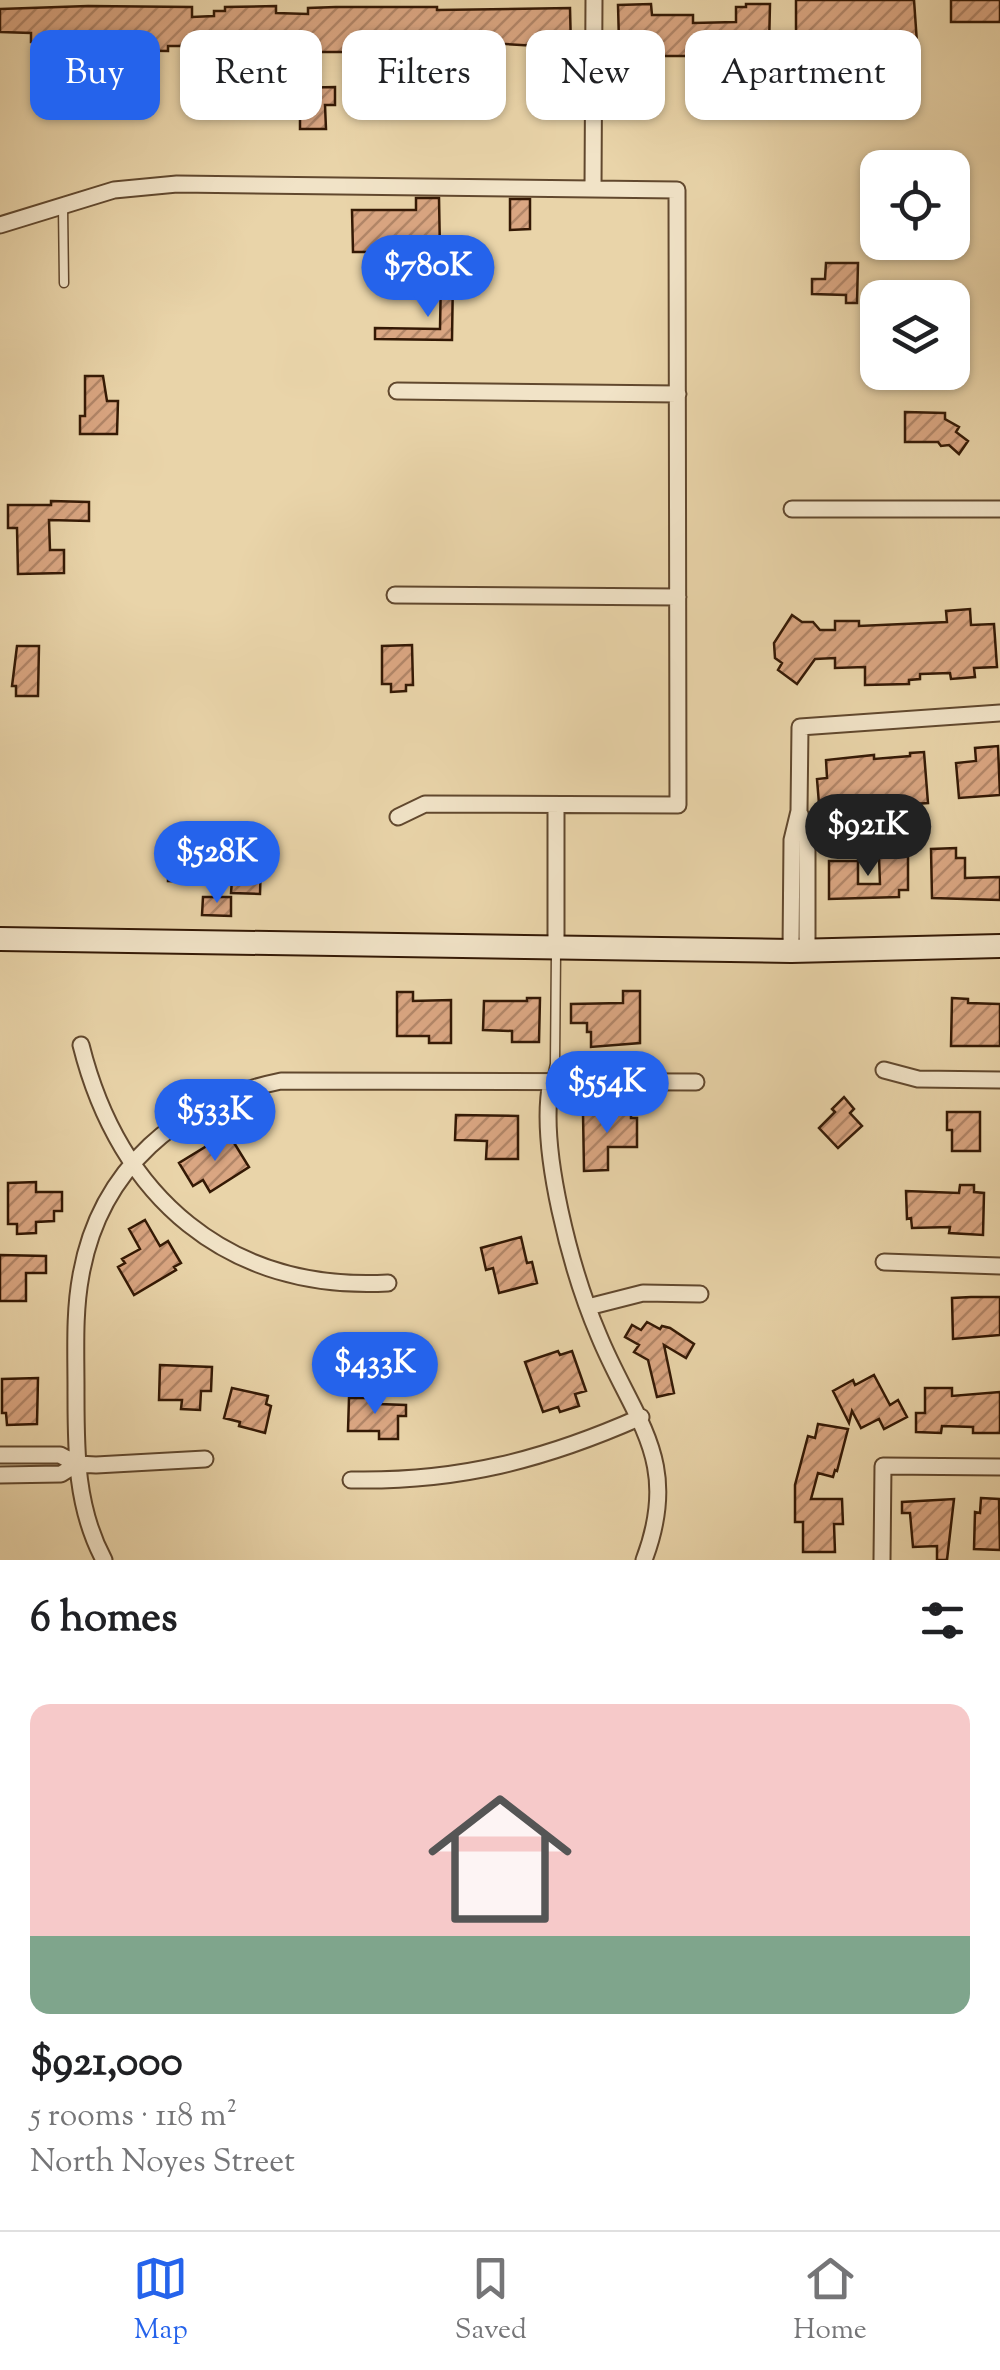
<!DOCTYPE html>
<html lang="en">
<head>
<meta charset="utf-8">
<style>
	:root { --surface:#fff; --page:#f2f2f2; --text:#202124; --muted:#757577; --line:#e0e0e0; --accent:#2563eb }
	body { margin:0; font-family:"Sorts Mill Goudy",serif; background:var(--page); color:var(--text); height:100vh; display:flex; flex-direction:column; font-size:38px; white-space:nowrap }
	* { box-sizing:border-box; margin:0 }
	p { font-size:32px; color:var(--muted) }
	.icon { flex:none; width:55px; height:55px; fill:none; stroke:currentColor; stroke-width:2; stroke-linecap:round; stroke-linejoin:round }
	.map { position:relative; height:1560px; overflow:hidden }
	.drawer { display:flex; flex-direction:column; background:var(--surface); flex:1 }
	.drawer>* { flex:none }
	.top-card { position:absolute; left:30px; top:30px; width:940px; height:90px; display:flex; gap:20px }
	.buttons { position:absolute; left:860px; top:150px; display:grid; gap:20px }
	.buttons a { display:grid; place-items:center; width:110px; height:110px; border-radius:20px; background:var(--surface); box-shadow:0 2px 8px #0004; font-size:50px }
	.price { position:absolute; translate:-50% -85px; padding:0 22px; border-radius:35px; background:var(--accent); color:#fff; font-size:32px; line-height:65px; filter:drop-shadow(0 2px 5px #0008) }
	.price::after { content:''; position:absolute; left:50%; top:60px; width:30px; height:22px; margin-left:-15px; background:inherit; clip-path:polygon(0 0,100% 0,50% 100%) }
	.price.on { background:#222; color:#fff }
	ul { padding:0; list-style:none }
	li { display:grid; align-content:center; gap:20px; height:530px; padding:0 30px }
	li+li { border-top:2px solid var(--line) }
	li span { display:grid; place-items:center; height:310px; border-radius:20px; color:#555 }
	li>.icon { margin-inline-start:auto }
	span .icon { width:180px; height:180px; fill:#fffc; stroke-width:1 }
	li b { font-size:42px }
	h2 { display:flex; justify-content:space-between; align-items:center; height:120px; padding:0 30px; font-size:42px }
	.pill { padding:0 35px; border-radius:20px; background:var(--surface); box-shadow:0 2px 8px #0004; font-size:35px; line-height:90px }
	.pill.on { background:var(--accent); color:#fff }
	.menu { display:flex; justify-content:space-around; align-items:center; height:140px; border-top:2px solid var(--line); background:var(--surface); font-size:28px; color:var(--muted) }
	.menu a { display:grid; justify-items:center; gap:5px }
	.menu .on { color:var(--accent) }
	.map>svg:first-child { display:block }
	.building { fill:url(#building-hatch); stroke:#341905; stroke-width:2.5 }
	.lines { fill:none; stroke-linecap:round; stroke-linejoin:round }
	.lane-casing { stroke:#61482e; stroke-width:11 }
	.street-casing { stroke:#61482e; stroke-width:19 }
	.secondary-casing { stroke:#341905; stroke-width:26 }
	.lane { stroke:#f1e3c7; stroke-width:8 }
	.street { stroke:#f1e3c7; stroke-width:15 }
	.secondary { stroke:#f1e3c7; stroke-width:22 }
</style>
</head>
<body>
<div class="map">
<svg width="1000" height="1560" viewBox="0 0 1000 1560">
	<defs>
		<pattern id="building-hatch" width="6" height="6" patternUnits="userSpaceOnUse" patternTransform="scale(2.5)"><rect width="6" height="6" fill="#daa682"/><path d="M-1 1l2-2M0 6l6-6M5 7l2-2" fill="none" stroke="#b28668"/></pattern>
	</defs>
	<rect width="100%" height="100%" fill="#e9d4a9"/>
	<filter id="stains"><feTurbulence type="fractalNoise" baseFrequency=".002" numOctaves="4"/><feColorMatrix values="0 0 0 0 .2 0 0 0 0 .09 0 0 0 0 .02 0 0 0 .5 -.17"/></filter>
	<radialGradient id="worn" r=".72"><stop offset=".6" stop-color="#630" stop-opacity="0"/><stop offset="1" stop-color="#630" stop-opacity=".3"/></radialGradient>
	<path class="building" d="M796,0H914L918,57H889V34H846V41H829V33H796Z
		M951,0H1000V22H951Z
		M651,4L652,15H693V23L736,22V7H746V4H770L769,47L731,46L732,64H698V56H659V41L619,42L618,5Z
		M88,6L192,7V17L214,16V11H225V7L276,6V13L308,14V8L336,7H437V10L570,8L571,48L489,43V52L454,53V48L410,52H294V47L232,52V49H215V46H168V51L96,50L95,46L55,47V42H31V33L0,32V9Z
		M335,87V105H325L326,129H300V110H293L292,88Z
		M416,198H439L440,252H353L352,210H416Z
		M510,199H530V229L510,230Z
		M826,263H858L857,303H846V295L812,294V279H825Z
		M441,275H453L452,340L375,339V328L440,329Z
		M85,376H103L107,401H118L117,434H80V416H85Z
		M905,412L945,413V419L959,427L956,432L968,441L959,454L949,445L941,446L938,442H905Z
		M51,501L89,502V521L49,520L50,550H64V573L18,574L17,528H8V505H51Z
		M970,609L971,625L994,624L997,667L974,668L975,677L951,679L950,673L920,674V679L909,680V684L865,685V667L835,668V658L815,659L797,684L778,670L782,663L775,658L774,643L792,615L802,622H813L820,630H835V621H859V626L947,622L946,611Z
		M412,645L413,685H406V691L391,692V684H382V646Z
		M17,646H39L38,696H16V686H12Z
		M998,746L1000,795L959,798L956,763L976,761L975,748Z
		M924,752L928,803L886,806V800L819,804L817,779L827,778L826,760L874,755V759L910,756V753Z
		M178,842L198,843L197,882L168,881V865L177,866Z
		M240,843L273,844L272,861H261L260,894L231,893L232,880H239Z
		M956,848V858H965V878L1000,877V900L932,898L931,849Z
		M908,856V890H899V897L829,899V861H858V884H880L879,857Z
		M203,897H231V916L202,915Z
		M623,991H640V1043L591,1047V1032H587V1023H571V1004L623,1003Z
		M397,992H413V1001L451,1000V1043H429V1036H397Z
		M527,998H540L539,1042H512V1031L483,1030L484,1001H527Z
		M952,998L968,999V1003L1000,1004V1046H951Z
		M844,1097L854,1109L850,1113L862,1126L838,1148L819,1128L835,1112L832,1109Z
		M602,1108H631V1118H637V1147H608V1170L584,1171L583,1113H602Z
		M947,1112H980V1151H952V1130H947Z
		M456,1115L518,1116V1159H486L487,1141L455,1140Z
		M228,1133L249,1167L210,1192L203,1180L193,1186L179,1163Z
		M36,1182V1192H62V1211H54V1221L36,1222V1233L17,1234V1224H8V1183Z
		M960,1185H974V1192L984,1193L983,1235L949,1233L950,1227L912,1228L911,1218L907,1219L906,1191L959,1193Z
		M145,1220L160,1246L168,1241L181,1263L174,1267L176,1270L134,1295L118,1267L125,1263L122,1259L140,1249L129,1229Z
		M521,1237L527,1263L532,1262L537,1283L499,1293L493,1268L486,1270L481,1248Z
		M0,1255L46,1256V1273H26V1301H0Z
		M971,1297H1000V1335L953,1339L952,1298Z
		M647,1322L660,1329L662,1326L670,1328L694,1344L686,1358L664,1345L674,1393L657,1397L648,1360L634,1352L639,1345L625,1337L632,1325L641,1330Z
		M558,1351L560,1355L572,1351L586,1391L575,1394L579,1406L560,1412L558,1407L543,1412L525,1362Z
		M160,1365L212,1367L211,1391H201L200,1410L181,1409L182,1400H159Z
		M874,1375L890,1405L898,1400L907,1417L884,1429L879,1419L861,1428L852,1411L849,1423L833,1391L853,1380L855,1385Z
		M38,1378L37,1424L7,1425L6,1413H2V1379Z
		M232,1388L268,1396L266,1404L271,1406L265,1433L239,1426L240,1422L224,1418Z
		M925,1388H952V1396L1000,1392V1433H973V1427L942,1426L941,1433L916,1432V1413H925Z
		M349,1398H379V1404L406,1405V1416H398V1439H379V1431H348Z
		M818,1424L848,1429L837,1471L835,1470L833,1477L818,1473L811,1499H842L843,1524H834L835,1552H803V1522H795V1485L808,1436L815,1438Z
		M981,1498L999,1499L1000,1550L974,1549L975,1512L980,1513Z
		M954,1499L947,1560H937V1546L913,1547L910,1513H902V1502Z"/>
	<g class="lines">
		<defs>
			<path id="lane" d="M63,207L64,283
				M551,1082L555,1064L556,952"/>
			<path id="street" d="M593,189L594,0
				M0,225L114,190L177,184L677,190L678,805L425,804L398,817
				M397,391L678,394
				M792,509H1000
				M395,595L678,597
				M800,814L807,840V950
				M556,947V805
				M791,951L792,840L799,811L800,727L1000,713
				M81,1045C119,1197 228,1292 388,1283
				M884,1070L918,1079L1000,1080
				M551,1082C538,1149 572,1273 599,1336C634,1421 682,1460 644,1560
				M884,1262L1000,1266
				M588,1307L643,1293L700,1294
				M0,1455H60L77,1464L96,1465L205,1459
				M0,1475L61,1474L77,1464
				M351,1480C458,1482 544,1460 641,1417
				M104,1560C75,1506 76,1449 76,1389C76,1351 74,1312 81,1275C100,1168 179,1102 281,1081L696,1082
				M882,1560L883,1466L1000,1467"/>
			<path id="secondary" d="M0,939L791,951L1000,946"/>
		</defs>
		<use href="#lane" class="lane-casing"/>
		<use href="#street" class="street-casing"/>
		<use href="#secondary" class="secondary-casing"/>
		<use href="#lane" class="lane"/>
		<use href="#street" class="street"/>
		<use href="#secondary" class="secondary"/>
	</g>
	<rect width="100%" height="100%" filter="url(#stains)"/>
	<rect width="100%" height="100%" fill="url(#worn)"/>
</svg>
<div class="buttons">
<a><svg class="icon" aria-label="locate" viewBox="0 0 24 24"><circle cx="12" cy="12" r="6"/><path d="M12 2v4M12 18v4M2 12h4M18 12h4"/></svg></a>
<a><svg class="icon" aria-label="layers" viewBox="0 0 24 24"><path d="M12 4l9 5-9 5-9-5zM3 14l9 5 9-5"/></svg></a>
</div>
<b class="price" style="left:428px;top:320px">$780K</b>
<b class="price on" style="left:868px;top:879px">$921K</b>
<b class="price" style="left:217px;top:906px">$528K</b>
<b class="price" style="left:607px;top:1136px">$554K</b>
<b class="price" style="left:215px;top:1164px">$533K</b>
<b class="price" style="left:375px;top:1417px">$433K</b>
<div class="top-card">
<a class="pill on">Buy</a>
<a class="pill">Rent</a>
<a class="pill">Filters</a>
<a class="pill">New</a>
<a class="pill">Apartment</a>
</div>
</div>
<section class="drawer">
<h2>6 homes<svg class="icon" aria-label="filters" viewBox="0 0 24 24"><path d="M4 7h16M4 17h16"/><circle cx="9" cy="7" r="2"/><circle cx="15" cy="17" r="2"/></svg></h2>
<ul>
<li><span style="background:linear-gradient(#f6c9c9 75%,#7fa58c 0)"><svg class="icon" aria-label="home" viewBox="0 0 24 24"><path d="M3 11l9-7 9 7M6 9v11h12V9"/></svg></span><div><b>$921,000</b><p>5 rooms · 118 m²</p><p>North Noyes Street</p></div></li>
</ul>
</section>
<nav class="menu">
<a class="on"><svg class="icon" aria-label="map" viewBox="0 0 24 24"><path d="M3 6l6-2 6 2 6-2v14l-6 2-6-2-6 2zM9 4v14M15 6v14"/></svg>Map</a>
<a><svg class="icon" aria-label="saved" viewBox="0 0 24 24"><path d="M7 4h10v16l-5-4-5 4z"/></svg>Saved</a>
<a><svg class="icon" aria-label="home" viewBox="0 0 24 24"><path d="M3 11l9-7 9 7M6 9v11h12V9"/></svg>Home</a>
</nav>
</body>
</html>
